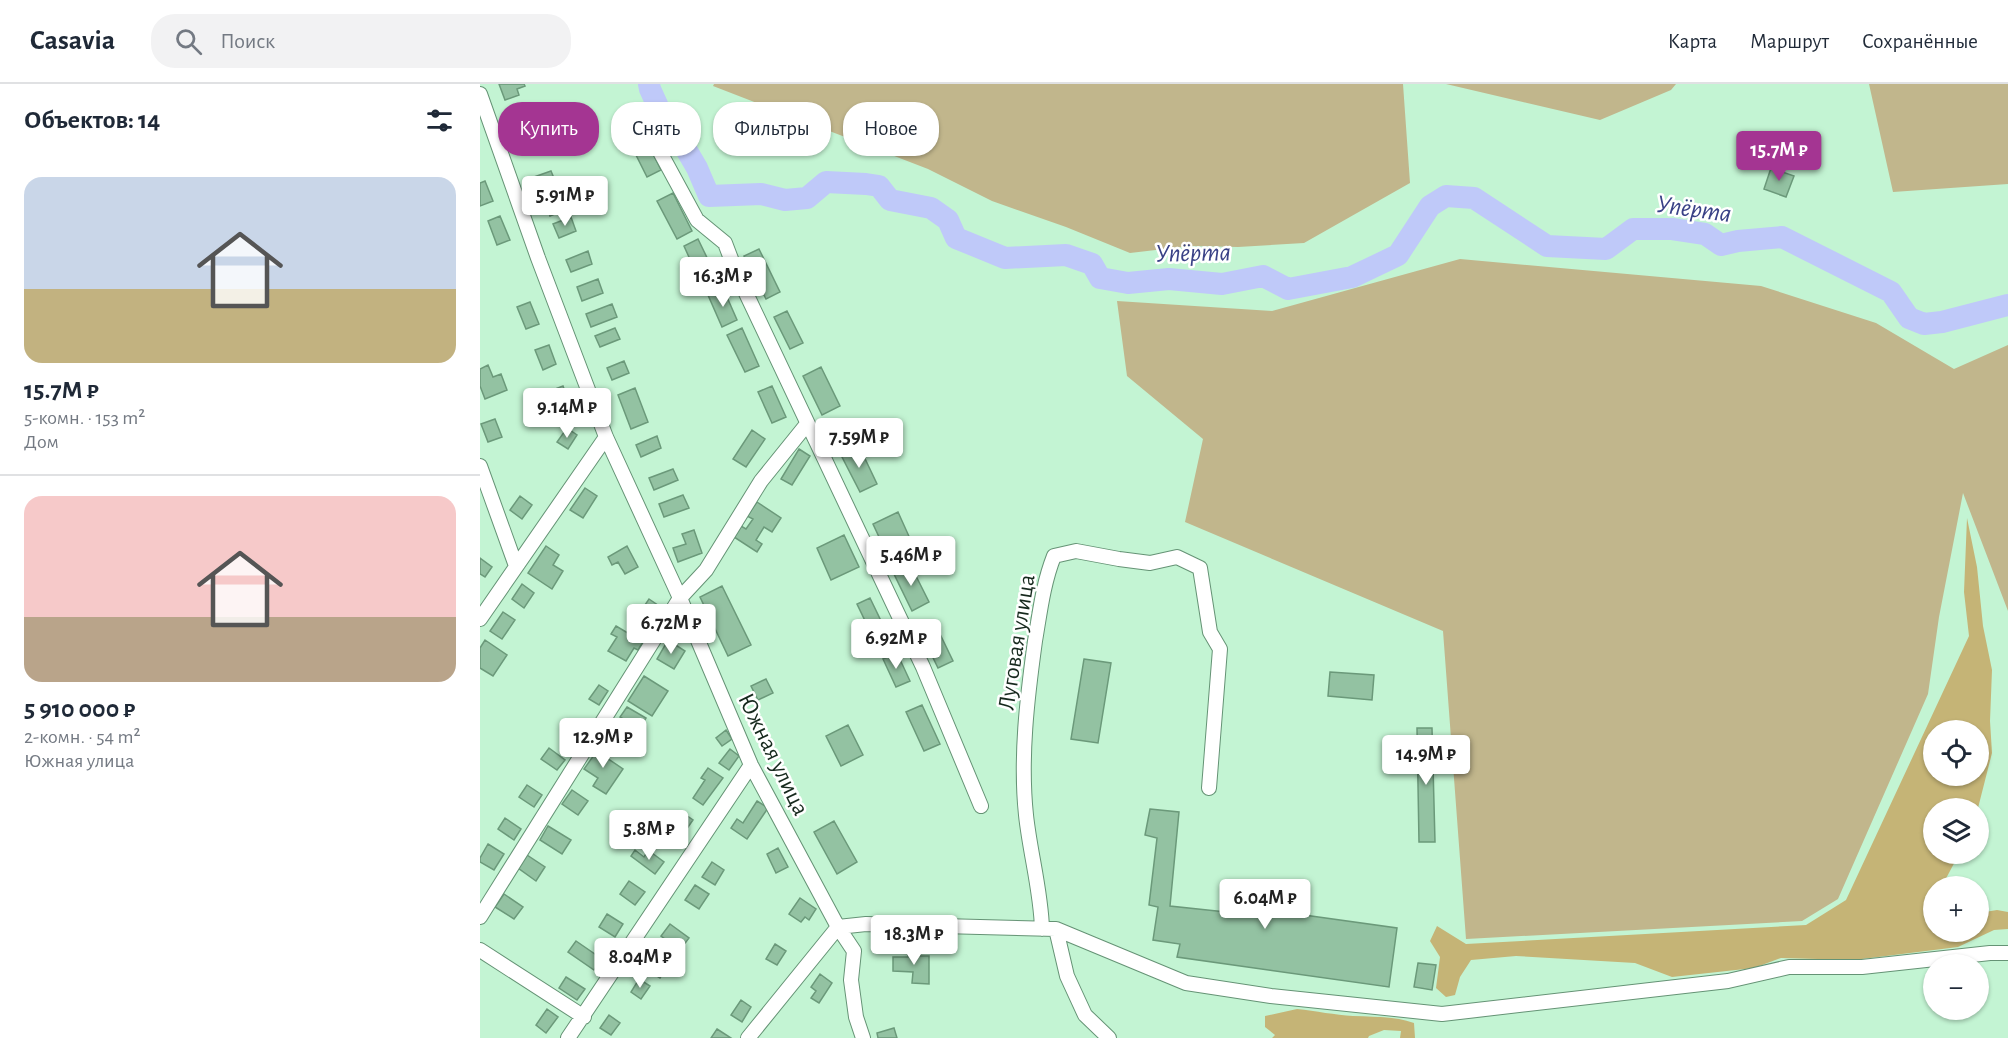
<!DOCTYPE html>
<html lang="ru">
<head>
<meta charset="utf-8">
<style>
	:root { --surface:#fff; --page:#f2f2f3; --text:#1f2937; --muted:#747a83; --line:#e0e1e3; --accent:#a43592 }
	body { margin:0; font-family:"Alegreya Sans",sans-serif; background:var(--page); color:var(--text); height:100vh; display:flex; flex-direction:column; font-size:22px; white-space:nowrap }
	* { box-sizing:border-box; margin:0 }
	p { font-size:20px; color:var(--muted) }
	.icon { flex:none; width:33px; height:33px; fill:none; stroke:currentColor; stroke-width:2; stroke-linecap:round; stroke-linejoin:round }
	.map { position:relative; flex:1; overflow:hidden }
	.sheet { display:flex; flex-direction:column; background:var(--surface); width:480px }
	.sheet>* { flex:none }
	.guide { position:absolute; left:18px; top:18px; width:570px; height:54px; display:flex; gap:12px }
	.tools { position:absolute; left:1443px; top:636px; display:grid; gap:12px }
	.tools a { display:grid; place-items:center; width:66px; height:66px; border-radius:50%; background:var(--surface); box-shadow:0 2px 4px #0004; font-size:30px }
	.price { position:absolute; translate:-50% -51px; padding:0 14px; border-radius:6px; background:#fff; color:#222; font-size:20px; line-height:39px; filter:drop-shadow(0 2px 3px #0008) }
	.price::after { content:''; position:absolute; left:50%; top:36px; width:18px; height:14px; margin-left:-9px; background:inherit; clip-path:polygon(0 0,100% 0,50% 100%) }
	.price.current { background:var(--accent); color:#fff }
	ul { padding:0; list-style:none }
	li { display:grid; align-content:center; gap:12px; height:318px; padding:0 24px }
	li+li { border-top:2px solid var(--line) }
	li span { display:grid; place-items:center; height:186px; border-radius:18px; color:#555 }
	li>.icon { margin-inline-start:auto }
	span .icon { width:108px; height:108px; fill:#fffc; stroke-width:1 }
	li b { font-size:26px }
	h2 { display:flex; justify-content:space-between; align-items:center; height:72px; padding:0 24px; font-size:26px }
	.chip { padding:0 21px; border-radius:24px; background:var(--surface); box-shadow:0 2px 4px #0004; font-size:21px; line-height:54px }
	.chip.current { background:var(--accent); color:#fff }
	header { display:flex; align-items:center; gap:36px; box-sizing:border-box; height:84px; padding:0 30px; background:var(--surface); border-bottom:2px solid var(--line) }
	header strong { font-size:28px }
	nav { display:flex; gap:33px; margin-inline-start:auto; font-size:21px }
	.search { width:420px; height:54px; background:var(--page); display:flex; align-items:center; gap:15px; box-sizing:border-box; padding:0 21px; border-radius:24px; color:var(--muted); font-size:22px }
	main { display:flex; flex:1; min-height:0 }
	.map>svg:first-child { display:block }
	.green { fill:#c1b68c }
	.forest { fill:#c5b476; fill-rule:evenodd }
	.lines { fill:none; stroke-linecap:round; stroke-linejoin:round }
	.river { stroke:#bfc9f9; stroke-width:22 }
	.building { fill:#93c2a2; stroke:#6b997a; stroke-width:1.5 }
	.minor-casing { stroke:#659375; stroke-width:16 }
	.minor { stroke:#fff; stroke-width:14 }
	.labels { text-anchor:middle; stroke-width:5; stroke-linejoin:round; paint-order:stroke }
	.street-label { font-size:24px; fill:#16291d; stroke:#fff }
	.water-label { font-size:26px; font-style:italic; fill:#394186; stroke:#fff }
</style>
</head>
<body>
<header>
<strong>Casavia</strong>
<div class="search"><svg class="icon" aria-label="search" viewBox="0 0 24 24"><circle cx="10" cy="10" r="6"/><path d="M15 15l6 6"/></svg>Поиск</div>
<nav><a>Карта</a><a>Маршрут</a><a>Сохранённые</a></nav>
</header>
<main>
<section class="sheet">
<h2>Объектов: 14<svg class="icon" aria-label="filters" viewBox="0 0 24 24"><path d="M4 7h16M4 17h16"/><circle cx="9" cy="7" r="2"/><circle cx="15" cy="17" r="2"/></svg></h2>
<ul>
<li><span style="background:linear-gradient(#c9d6e8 60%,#c2b280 0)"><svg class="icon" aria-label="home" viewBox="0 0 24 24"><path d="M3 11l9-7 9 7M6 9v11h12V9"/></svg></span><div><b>15.7M ₽</b><p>5-комн. · 153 m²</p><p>Дом</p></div></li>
<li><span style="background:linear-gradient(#f6c9c9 65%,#b9a48a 0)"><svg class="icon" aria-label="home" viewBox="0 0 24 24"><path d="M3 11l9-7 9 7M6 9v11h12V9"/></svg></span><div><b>5 910 000 ₽</b><p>2-комн. · 54 m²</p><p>Южная улица</p></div></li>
</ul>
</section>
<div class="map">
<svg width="1528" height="954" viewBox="0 0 1528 954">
	<rect width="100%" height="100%" fill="#c3f4d3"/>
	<path class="green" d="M234,0H923L930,99L824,159L758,163L710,162L650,169L586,143L512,117L448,85L233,2Z
		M966,0H1196L1191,6L1120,36Z
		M1389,0H1528V100L1413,108Z
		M980,175L1281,202L1396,239L1474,285L1528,261V527L1483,409L1459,533L1448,610L1358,815L1322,837L986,855L963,547L705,438L723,355L647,292L637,217L792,227Z"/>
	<path class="forest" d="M1487,434L1497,483L1503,542L1512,586L1510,637L1512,669L1498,724H1454V770H1479L1462,802H1454V848H1498L1499,829L1517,826L1528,828V845L1514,846L1478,863L1374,876L1301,874L1274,884L1192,893L1155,879L1036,872L991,876L980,893L975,911L966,913L956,904L960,873L950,857L957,842L986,860L1326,841L1366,816L1489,552L1484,508ZM1454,646H1498V692H1454Z
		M817,925C836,927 855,931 873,932C895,933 914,932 934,939L935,954H920L921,947L904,946L889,952L888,954H792L795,951L785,943V932Z"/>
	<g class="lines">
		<path class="river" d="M169,0L170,5L184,36L200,55L217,84L229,112L281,110L305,116L327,114L346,98L386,100L399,102L410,116L451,124L468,136L476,154L525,174L586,171L612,180L620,194L648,199L689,195L742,200L783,192L808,205L872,193L918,171L950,122L966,112L994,114L1067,162L1126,165L1153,145H1192L1225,150L1241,161L1258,157L1302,153L1411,208L1429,234L1444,240L1462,238L1528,221"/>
	</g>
	<path class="building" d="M19,0H44L45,2L37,5L39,11L25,16Z
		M40,20L42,26L52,22L57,34L35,42L29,24Z
		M59,48L64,61L45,69L40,55Z
		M170,64L181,86L167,93L156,71Z
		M1291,84L1314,92L1306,113L1284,105Z
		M71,87L76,99L59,106L54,93Z
		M5,97L13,117L0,122V99Z
		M193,109L212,147L197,155L177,117Z
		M81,112L87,125L70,132L65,118Z
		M20,132L30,156L17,161L8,137Z
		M91,133L96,147L79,154L73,140Z
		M218,155L232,184L217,191L204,162Z
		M279,165L300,208L286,215L264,172Z
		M108,167L112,180L91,188L86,176Z
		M118,195L123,209L102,217L97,203Z
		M243,204L257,236L242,243L228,211Z
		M50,218L59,240L46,245L37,223Z
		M132,220L137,233L111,243L106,230Z
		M307,227L323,259L310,265L294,233Z
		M135,244L140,255L120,263L115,252Z
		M262,244L279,282L265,288L247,251Z
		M69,261L76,280L63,286L55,266Z
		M144,277L149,289L132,296L127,284Z
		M8,281L13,293L21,290L27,306L5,315L0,302V285Z
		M341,283L360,322L342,331L323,292Z
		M83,302L90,321L77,326L70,307Z
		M292,302L306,333L292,339L278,308Z
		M155,304L168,338L151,345L138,311Z
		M15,335L22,353L8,358L1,340Z
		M87,344L97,351L88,365L77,358Z
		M272,346L285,355L266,383L253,375Z
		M177,352L181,364L161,373L156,361Z
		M379,362L397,400L380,408L361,371Z
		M319,365L330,372L312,401L301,395Z
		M193,385L198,396L174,406L169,394Z
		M105,404L117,412L103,434L90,426Z
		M203,411L209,424L184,433L179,420Z
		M40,412L52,421L42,435L30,426Z
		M277,418L301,434L292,448L284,443L276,456L282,460L277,468L254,453L261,442L266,445L273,435L267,432Z
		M418,428L432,459L407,470L393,440Z
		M214,446L222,469L198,478L193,464L206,460L202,450Z
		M364,451L379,483L351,496L337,464Z
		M66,462L79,471L73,481L83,487L72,505L48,489Z
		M147,462L158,483L145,490L138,478L132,481L128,473Z
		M0,474L12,483L5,493L0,490Z
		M430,480L449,518L432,527L413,488Z
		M42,500L54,509L44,524L32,515Z
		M242,502L271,561L248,572L220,513Z
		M390,514L402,539L389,545L377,520Z
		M169,515L182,524L167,546L154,537Z
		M23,528L35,536L22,555L10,547Z
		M136,542L163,558L158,566L154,564L146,577L128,567L137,553L131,550Z
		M459,548L473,577L458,584L444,555Z
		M5,556L27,571L13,592L0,584V564Z
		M188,556L205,567L194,585L177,575Z
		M417,569L430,597L416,603L403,575Z
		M604,575L631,579L618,659L591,655Z
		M850,588L894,591L892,616L848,612Z
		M164,592L188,607L172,632L148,617Z
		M286,595L293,609L278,616L271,602Z
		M119,601L128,607L119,621L109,615Z
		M442,621L460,660L444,667L426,628Z
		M147,623L166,634L159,645L140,633Z
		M136,641L156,656L147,668L127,653Z
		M368,641L383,671L361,682L346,652Z
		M937,644H952L955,758H939Z
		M246,646L252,655L242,662L236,654Z
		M122,660L132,667L127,674L143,685L126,710L113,702L118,694L104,685Z
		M69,664L85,676L77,686L61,675Z
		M250,665L259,672L249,686L239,679Z
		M228,684L243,694L223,721L213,714L225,696L221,694Z
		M47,701L62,711L54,723L39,713Z
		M92,706L108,717L98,731L82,720Z
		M277,717L288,724L267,755L251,744L257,735L263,739Z
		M670,725L699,728L690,822L774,831V824L917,844L909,903L697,873L700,860L673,856L678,823L669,821L677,754L665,751Z
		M203,729L213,736L199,756L189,750Z
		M25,734L41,745L34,756L18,745Z
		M354,737L377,778L357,790L334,748Z
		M68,742L91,756L82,770L60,756Z
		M8,760L24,770L14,786L0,778V774Z
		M298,764L308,783L296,789L287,770Z
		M155,766L164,773L168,766L184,778L175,790L151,772Z
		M47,771L65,783L56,797L38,784Z
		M232,778L244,786L235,801L222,793Z
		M149,797L165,808L155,821L140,810Z
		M215,801L229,810L219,825L205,816Z
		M24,810L43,823L34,835L15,823Z
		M320,814L336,825L329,836L325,833L321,838L309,830Z
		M127,830L143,840L135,853L119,843Z
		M190,840L209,854L200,866L181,852Z
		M96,857L122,875L114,886L88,868Z
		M295,860L306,867L297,881L286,875Z
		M181,863L194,872L180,894L167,886Z
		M428,865H440V872H449V900L432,899L433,888L413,887V873H428Z
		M938,879L956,881L952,906L934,903Z
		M340,890L352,899L339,919L331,914L336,907L331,903Z
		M86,893L105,905L97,916L79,904Z
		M159,895L170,902L161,915L151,908Z
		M261,916L271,923L262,938L251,931Z
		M67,925L78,933L66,949L56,941Z
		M129,931L140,939L131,951L120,944Z
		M414,944L417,954H398L397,949Z
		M237,945L251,954H231Z"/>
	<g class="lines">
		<defs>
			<path id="minor" d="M0,10L58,174L126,353L200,514L271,681L358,843L374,867L371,896L376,933L383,954
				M179,66L217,136L245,159L256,188L443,583L501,722
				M0,382L36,482
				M0,535L126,353
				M0,833L200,514L226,486L281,397L327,340
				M358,843L386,840L576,845L706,899L791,912L962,930L1248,897L1309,883H1382L1510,869H1528
				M562,845C561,807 550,769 546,731C540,674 547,615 555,557C560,528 563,500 574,472L596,467L639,475L670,479L697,473L720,484L730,548L740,565L729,704
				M576,845L587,892L605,931L629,954
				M0,866L104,933
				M88,954L271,681
				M268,954L358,843"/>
		</defs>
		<use href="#minor" class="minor-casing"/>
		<use href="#minor" class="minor"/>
	</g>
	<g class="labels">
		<g class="street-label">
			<text transform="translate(536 558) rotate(-81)" y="8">Луговая улица</text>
			<text transform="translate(294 670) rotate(64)" y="8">Южная улица</text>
		</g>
		<g class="water-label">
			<text transform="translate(1214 124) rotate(8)" y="9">Упёрта</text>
			<text transform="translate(713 168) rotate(-1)" y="9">Упёрта</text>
		</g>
	</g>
</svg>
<div class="tools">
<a><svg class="icon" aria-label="locate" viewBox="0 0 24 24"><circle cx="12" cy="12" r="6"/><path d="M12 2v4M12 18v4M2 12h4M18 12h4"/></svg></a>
<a><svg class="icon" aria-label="layers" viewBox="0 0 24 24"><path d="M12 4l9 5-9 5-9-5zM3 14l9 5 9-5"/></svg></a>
<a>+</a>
<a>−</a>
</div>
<b class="price current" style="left:1299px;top:98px">15.7M ₽</b>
<b class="price" style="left:85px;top:143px">5.91M ₽</b>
<b class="price" style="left:243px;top:224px">16.3M ₽</b>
<b class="price" style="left:87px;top:355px">9.14M ₽</b>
<b class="price" style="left:379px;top:385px">7.59M ₽</b>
<b class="price" style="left:431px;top:503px">5.46M ₽</b>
<b class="price" style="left:191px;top:571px">6.72M ₽</b>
<b class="price" style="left:416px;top:586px">6.92M ₽</b>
<b class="price" style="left:123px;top:685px">12.9M ₽</b>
<b class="price" style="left:946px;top:702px">14.9M ₽</b>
<b class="price" style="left:169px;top:777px">5.8M ₽</b>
<b class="price" style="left:785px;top:846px">6.04M ₽</b>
<b class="price" style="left:434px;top:882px">18.3M ₽</b>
<b class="price" style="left:160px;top:905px">8.04M ₽</b>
<div class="guide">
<a class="chip current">Купить</a>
<a class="chip">Снять</a>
<a class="chip">Фильтры</a>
<a class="chip">Новое</a>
</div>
</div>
</main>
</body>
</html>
